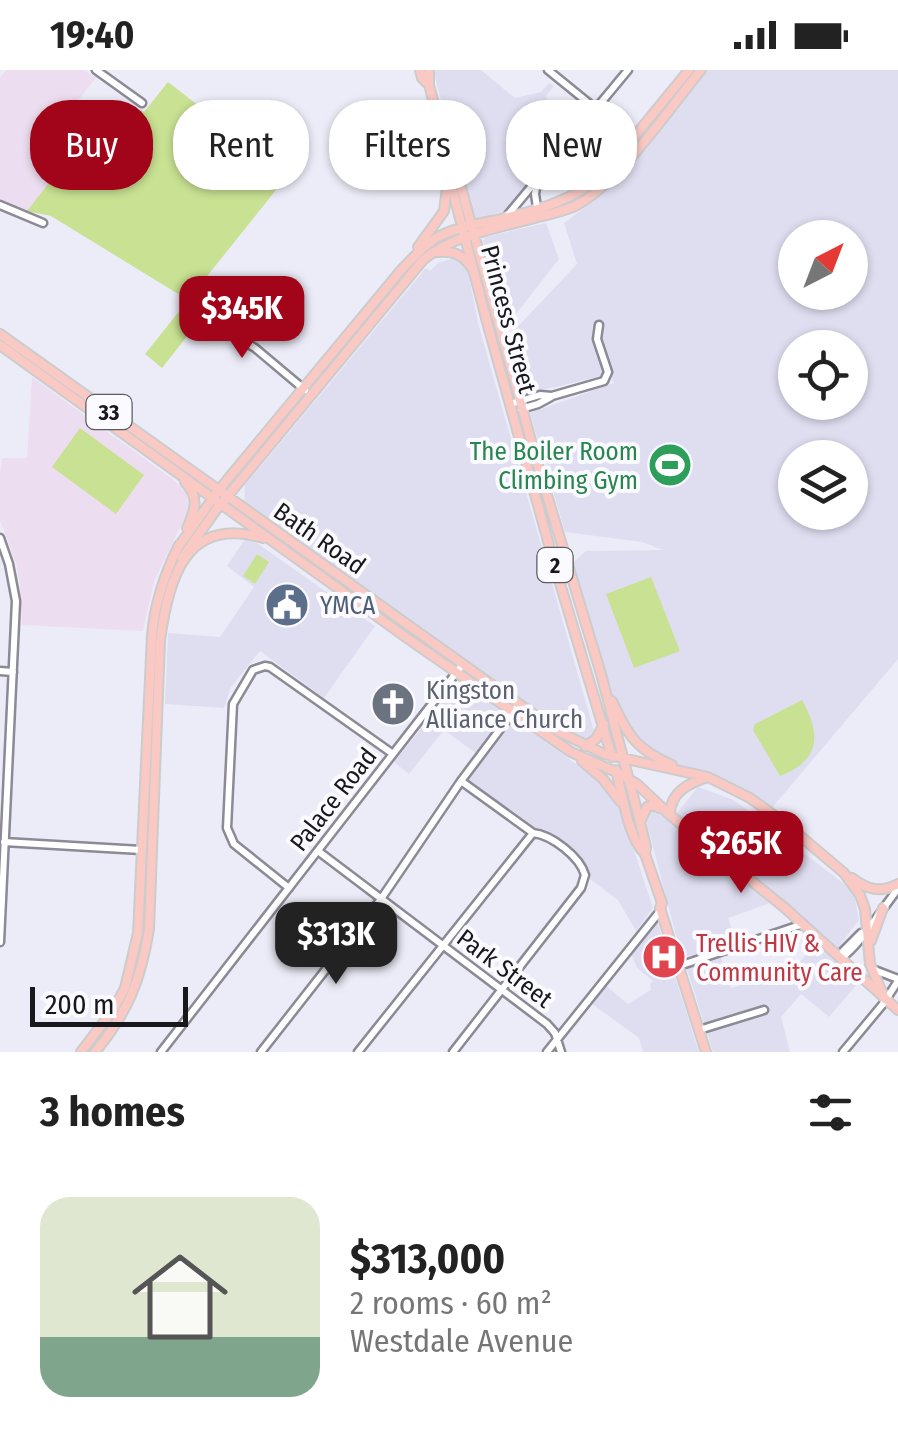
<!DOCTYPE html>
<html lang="en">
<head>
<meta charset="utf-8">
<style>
	:root { --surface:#fff; --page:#f2f2f2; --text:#222; --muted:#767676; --line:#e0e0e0; --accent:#a2051a }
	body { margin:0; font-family:"Fira Sans Condensed",sans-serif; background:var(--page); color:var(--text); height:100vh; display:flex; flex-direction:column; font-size:38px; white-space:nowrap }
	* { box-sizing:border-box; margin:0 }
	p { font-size:32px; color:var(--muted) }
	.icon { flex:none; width:55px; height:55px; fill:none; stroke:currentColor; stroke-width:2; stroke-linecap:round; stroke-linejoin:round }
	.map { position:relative; height:982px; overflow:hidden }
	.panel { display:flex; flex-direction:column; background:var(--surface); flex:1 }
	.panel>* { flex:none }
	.guide { position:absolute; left:30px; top:30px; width:840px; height:90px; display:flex; gap:20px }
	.needle { width:65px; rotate:42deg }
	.buttons { position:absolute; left:778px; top:150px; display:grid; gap:20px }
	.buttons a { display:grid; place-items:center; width:90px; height:90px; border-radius:50%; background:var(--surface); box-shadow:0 2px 8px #0004; font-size:50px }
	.scale { position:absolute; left:30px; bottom:25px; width:158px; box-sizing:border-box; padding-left:10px; border:5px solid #18171b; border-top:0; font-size:28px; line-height:35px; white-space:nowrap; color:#18171b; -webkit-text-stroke:8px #fafaff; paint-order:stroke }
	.price { position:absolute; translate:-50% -85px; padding:0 22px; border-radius:20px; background:var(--accent); color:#fff; font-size:32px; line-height:65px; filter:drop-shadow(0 2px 5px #0008) }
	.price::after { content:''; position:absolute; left:50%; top:60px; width:30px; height:22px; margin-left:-15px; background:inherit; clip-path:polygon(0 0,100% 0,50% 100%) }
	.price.selected { background:#222; color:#fff }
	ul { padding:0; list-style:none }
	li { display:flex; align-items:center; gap:30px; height:250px; padding:0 40px }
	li+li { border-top:2px solid var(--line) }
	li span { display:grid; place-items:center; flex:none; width:280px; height:200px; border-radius:30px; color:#555 }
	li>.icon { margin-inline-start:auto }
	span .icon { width:120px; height:120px; fill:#fffc; stroke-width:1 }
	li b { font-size:42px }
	h2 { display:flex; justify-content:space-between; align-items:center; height:120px; padding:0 40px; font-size:42px }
	.chip { padding:0 35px; border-radius:40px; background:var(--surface); box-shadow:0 2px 8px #0004; font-size:35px; line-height:90px }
	.chip.selected { background:var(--accent); color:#fff }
	.status { display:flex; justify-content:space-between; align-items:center; height:70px; padding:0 50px; background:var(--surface); direction:ltr }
	.status svg { height:28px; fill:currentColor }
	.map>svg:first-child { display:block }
	.built { fill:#dfdef1; fill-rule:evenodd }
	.education { fill:#edddf0 }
	.green { fill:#c8e192 }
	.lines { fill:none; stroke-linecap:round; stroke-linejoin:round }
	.minor-casing { stroke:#8b8a95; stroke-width:11 }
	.major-casing { stroke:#cccccd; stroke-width:12 }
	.minor { stroke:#fff; stroke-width:6 }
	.major { stroke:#fac9c4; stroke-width:8 }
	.labels { text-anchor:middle; stroke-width:8; stroke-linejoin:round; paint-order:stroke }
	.shield { fill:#fafaff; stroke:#5c5b5f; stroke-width:2.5 }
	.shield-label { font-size:22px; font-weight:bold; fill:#18171b }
	.street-label { font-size:25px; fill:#18171b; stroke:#fafaff }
	.leisure-label { font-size:25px; fill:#27864d; stroke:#fafaff; text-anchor:end }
	.service-label { font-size:25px; fill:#4e5e75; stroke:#fafaff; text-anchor:start }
	.worship-label { font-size:25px; fill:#5b616d; stroke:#fafaff; text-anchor:start }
	.health-label { font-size:25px; fill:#be3a42; stroke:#fafaff; text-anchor:start }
</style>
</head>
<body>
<div class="status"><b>19:40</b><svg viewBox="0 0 49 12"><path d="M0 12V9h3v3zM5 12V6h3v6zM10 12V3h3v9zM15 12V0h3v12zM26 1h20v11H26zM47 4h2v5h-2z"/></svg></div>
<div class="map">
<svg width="898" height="982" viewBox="0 0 898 982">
	<rect width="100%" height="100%" fill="#ececf8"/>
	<path class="built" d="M433,0H481L515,28L541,22L549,13L554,16L546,26L553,50L523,59L506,77L536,104L506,140L477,150L472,146Z
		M705,0H898V589L771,739L706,705L653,686L620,653L569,496L586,481L663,480L642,472L565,462L530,343L614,313L610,304L526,324L510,265L577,194L564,153L599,127ZM795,168H850V222H795ZM795,278H850V332H795ZM795,388H850V442H795Z
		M546,153L559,189L505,258L483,171L485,167Z
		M454,188L468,201L478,253L594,661L592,668L587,672L558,659L244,434L245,415L426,198L430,201L438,193Z
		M247,466L375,556L324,628L260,581L231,617L224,638L165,634L168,563L220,567L254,517L227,496Z
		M465,615L506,644L477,684L444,660L409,704L394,692L456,616Z
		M514,649L604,714L622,744L653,838L636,861L618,830L591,810L583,790L549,763L533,758L466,711Z
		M698,717L734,730L843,813L854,825L859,850L837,879L676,744Z
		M652,742H659L770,833L728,848L736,871L682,888L645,746Z
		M657,851L699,982H643L639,968L591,933L605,915L628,934L651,920L650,914L653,911L637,898L631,883Z
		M815,874L859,912L829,947L801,924L781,947L790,982H713L687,899L721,888L731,918L793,900Z"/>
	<path class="education" d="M6,0H83L96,8L70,40L92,58L27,141L0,131V8Z
		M32,307L175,411L186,422L189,439L154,511L143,561L22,555L20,515L16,493L0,450V405L2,388H27Z"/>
	<path class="green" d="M168,12L288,105L188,230L51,146L27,141L52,109L48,106L52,100L39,89L54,71L68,82L82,66L85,68L92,58L116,73L141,40L144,42Z
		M181,239L199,251L162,298L145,284Z
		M80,358L144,405L116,444L52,397Z
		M257,484L269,492L255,514L243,506Z
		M651,507L680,581L634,598L606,524Z
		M802,630C821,664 821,690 780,706L753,660L755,654Z"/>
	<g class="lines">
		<defs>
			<path id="minor" d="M96,0L142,33
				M548,0L596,39
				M537,112L535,124L538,144
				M0,135L43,153
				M506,147L628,0
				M188,238L255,278L305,320
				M510,334L540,325L552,326L604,311L608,302L597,269L599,255
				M521,339L538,334L551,327
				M0,468L9,494L16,531L0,872
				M0,601L13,602
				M4,772L141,780
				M318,781L547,954L555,963L561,982
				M289,818L234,774L227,758L233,634L253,600L265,596L270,597L393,684
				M840,887L843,881L861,863
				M841,888C857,879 884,836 898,819
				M679,896L803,854
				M872,899L898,909
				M699,960L764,940
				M161,982L463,594
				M261,982L381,829L461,711L519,634
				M358,982L533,763
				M453,982L581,818L585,805C580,787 552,765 533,763L461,711
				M547,982L661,840
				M843,982L883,934L898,911"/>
			<path id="major" d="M420,0L422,8L429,15
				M429,0V15L443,67L441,76L487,252L556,500L612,687
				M443,67L449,74L537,392L601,604L640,752L646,777L645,784L662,833L660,838
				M418,177L444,141L448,110
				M437,182C453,181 461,183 471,197
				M0,264L554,659L604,684L708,707L750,728L786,754L844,803L860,825L865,839L870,894L885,929
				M0,275L407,568L571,682L616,702L637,714L670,745L785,838L898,940
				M185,412C200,428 195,441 187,458
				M177,479L218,421L402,199C413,188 423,176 436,168C457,156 481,154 504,148C540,140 574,129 603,105L689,0
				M182,488L216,440L423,190C453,164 501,158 538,147C551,144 564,141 575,136C620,112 668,40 701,0
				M612,631C628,666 636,679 672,695
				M585,676L596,669L604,654
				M582,691L603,709L620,731
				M616,700C622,723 628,768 645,784
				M670,745C670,722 689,713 708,707
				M640,752L647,737L653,735L660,738
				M852,808C868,820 880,823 898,814
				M660,838L706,982
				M871,871L883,838
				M81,982L113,940L125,918L138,863L152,565C155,532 164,505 179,475
				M95,982C128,942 141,910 149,859L160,571C168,510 185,445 263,468"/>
		</defs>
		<use href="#minor" class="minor-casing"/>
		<use href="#major" class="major-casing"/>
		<use href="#minor" class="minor"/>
		<use href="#major" class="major"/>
	</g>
	<defs>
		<symbol id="stadium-disc" viewBox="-11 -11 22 22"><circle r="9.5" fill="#2e9e5b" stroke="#fafaff"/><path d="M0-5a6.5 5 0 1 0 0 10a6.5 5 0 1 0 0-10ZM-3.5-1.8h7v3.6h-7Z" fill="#fff"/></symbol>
		<symbol id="civic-disc" viewBox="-11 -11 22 22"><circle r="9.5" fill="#5c6f8a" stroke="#fafaff"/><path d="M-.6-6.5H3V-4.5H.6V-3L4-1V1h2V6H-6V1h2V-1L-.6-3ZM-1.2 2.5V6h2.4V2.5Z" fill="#fff"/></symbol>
		<symbol id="church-disc" viewBox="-11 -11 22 22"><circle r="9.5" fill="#6b7280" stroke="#fafaff"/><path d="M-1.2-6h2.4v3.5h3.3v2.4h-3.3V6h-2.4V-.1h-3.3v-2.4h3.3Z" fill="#fff"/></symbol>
		<symbol id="hospital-disc" viewBox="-11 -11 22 22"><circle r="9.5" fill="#e0444e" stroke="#fafaff"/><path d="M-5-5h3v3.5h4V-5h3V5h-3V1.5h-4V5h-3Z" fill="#fff"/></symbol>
	</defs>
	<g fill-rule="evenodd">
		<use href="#stadium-disc" x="645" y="370" width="50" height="50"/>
		<use href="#civic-disc" x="262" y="510" width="50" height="50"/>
		<use href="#church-disc" x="368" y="609" width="50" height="50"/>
		<use href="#hospital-disc" x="639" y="862" width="50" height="50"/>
	</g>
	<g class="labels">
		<g class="shield">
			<rect x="86.5" y="325" width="45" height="34" rx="8"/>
			<rect x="537.5" y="478" width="35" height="34" rx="8"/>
		</g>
		<g class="shield-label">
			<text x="109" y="350">33</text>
			<text x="555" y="503">2</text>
		</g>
		<g class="street-label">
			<text transform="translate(509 249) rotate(75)" y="9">Princess Street</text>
			<text transform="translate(320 468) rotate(35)" y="9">Bath Road</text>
			<text transform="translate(333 729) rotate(-52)" y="9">Palace Road</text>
			<text transform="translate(505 898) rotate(37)" y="9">Park Street</text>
		</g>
		<g class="leisure-label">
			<text x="638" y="390">The Boiler Room<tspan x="638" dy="29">Climbing Gym</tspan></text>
		</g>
		<g class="service-label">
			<text x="320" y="544">YMCA</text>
		</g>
		<g class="worship-label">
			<text x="426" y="629">Kingston<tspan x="426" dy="29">Alliance Church</tspan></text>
		</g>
		<g class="health-label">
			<text x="696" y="882">Trellis HIV &amp;<tspan x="696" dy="29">Community Care</tspan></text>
		</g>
	</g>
</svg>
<div class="buttons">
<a><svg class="needle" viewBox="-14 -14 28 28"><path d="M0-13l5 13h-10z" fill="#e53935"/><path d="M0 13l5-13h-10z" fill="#767676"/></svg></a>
<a><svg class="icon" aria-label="locate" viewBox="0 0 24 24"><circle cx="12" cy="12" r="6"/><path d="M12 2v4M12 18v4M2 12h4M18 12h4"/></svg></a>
<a><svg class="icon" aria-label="layers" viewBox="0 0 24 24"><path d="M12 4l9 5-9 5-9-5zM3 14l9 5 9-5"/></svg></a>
</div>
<div class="scale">200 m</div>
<b class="price" style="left:242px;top:291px">$345K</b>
<b class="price" style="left:741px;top:826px">$265K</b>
<b class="price selected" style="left:336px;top:917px">$313K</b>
<div class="guide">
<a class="chip selected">Buy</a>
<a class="chip">Rent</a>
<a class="chip">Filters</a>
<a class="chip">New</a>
</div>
</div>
<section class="panel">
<h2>3 homes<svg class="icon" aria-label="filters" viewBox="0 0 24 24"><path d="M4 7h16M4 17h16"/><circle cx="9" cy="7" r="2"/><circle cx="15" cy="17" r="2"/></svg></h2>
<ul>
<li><span style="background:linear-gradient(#dfe7d0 70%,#7fa58c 0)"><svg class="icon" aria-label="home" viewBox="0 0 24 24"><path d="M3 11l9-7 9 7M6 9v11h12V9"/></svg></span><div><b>$313,000</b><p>2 rooms · 60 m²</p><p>Westdale Avenue</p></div></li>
</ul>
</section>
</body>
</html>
